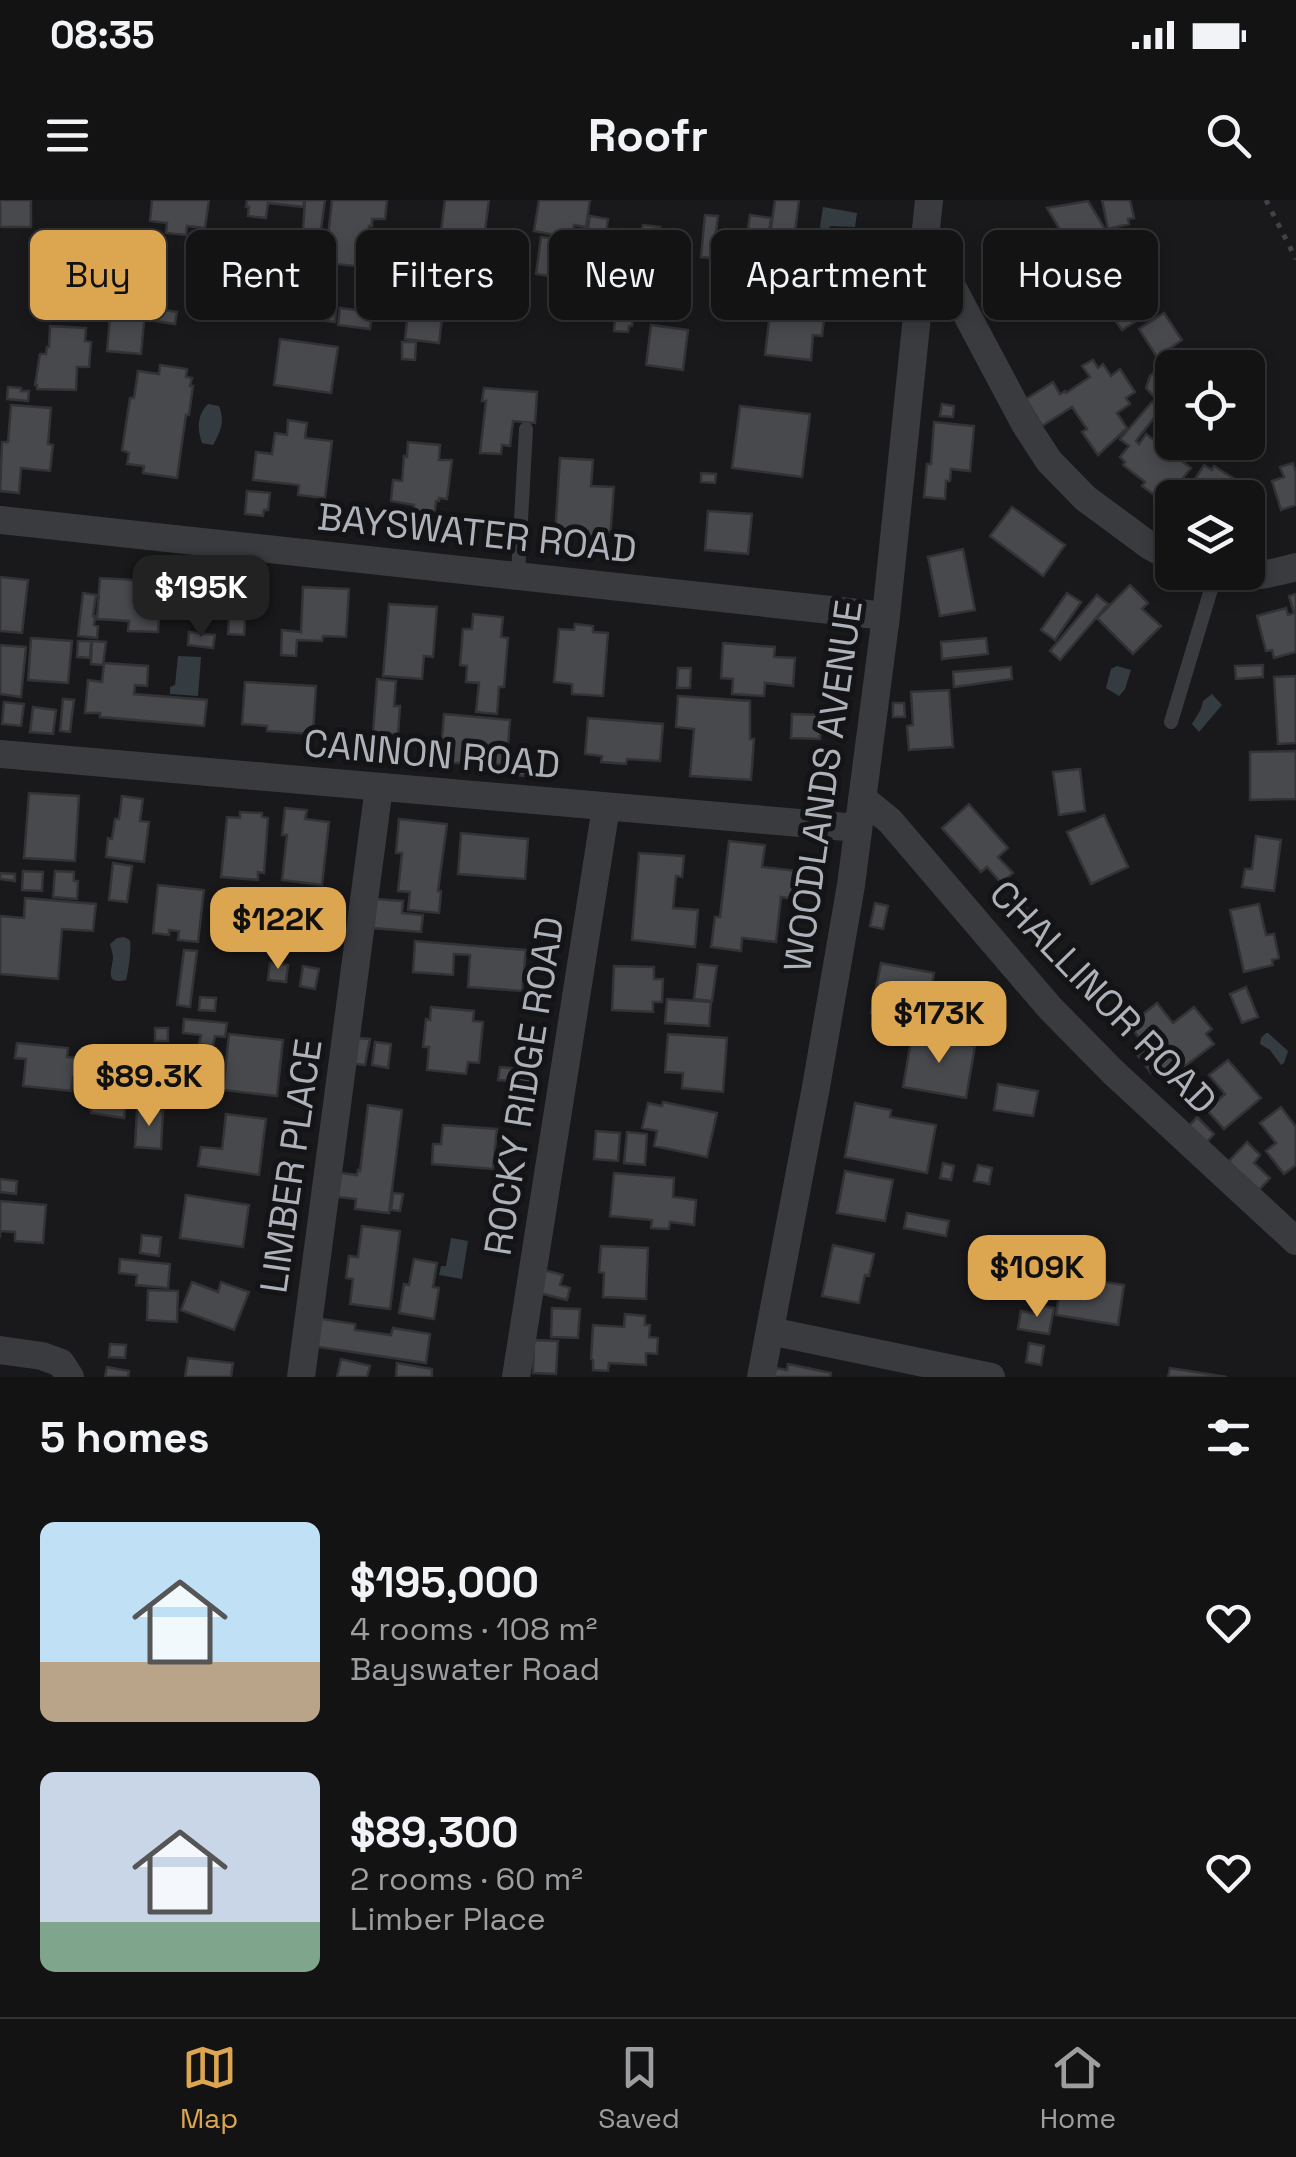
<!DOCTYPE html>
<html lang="en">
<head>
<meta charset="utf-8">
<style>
	:root { --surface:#131314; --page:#202022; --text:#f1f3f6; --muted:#9d9ea0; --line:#323234; --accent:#dca550 }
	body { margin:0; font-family:"Space Grotesk",sans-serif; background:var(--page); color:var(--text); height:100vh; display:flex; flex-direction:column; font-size:38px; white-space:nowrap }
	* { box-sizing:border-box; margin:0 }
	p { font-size:32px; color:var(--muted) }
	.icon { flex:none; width:55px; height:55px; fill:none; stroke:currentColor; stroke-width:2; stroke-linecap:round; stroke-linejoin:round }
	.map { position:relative; height:1177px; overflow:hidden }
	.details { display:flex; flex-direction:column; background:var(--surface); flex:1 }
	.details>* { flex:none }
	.guide { position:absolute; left:30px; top:30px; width:1238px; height:90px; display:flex; gap:20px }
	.fabs { position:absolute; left:1155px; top:150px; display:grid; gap:20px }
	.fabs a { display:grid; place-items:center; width:110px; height:110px; border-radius:15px; background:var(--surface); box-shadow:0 5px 15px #0003,0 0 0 2px var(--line); font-size:50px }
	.price { position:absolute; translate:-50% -85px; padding:0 22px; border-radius:20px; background:var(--accent); color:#111; font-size:32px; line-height:65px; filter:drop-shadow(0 2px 5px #0008) }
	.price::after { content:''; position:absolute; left:50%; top:60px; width:30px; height:22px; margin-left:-15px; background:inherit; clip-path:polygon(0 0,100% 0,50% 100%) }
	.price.current { background:#222; color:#fff }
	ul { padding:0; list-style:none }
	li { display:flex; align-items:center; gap:30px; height:250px; padding:0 40px }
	li span { display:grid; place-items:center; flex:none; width:280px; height:200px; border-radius:15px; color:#555 }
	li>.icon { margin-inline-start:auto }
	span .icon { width:120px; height:120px; fill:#fffc; stroke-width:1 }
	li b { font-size:42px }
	h2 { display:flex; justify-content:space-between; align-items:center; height:120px; padding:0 40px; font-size:42px }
	.tag { padding:0 35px; border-radius:15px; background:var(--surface); box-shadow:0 5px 15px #0003,0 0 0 2px var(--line); font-size:35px; line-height:90px }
	.tag.current { background:var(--accent); color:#111 }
	.status { display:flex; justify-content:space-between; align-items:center; height:70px; padding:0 50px; background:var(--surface); direction:ltr }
	.status svg { height:28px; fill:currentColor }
	header { display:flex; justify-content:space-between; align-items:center; height:130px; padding:0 40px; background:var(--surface); font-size:45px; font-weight:600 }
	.tab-bar { display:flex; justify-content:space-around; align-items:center; height:140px; border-top:2px solid var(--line); background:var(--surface); font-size:28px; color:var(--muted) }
	.tab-bar a { display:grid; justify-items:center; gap:5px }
	.tab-bar .current { color:var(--accent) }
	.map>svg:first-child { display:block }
	.water { fill:#343c42 }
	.building { fill:#48494d; stroke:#333336; stroke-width:2.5 }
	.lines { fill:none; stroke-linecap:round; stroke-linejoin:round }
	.path { stroke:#414246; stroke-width:5; stroke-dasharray:5 8; stroke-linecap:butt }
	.service { stroke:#3a3b3f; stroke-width:14 }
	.minor { stroke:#3a3b3f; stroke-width:28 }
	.labels { text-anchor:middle; stroke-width:10; stroke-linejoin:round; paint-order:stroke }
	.street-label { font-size:38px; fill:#adb1b9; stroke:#141416 }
</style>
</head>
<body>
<div class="status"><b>08:35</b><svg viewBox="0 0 49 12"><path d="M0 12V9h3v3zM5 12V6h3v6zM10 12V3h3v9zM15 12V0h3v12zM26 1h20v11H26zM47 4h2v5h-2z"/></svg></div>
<header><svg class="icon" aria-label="menu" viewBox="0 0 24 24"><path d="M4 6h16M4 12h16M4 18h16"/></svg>Roofr<svg class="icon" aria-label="search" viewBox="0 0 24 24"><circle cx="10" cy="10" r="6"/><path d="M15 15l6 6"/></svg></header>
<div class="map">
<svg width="1296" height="1177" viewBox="0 0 1296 1177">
	<rect width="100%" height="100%" fill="#19191b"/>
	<path class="water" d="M823,7L857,13L855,27L831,26L825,31L820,27Z
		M208,204L219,206C225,221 221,231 213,245L202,243C197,229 197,215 208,204Z
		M178,456L201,457L198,496L170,494V487L175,485Z
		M1117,466L1131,470L1125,489L1119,496L1106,488L1111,469Z
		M1212,494L1222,505L1199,532L1192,524L1201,509L1203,501Z
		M124,737C126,738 129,739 130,741C132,745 128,775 126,780C104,785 112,770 113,758C113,754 111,748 110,744L117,738Z
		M1266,833H1268L1288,851L1284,863L1281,865L1270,850L1260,844L1261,838Z
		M202,850L217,854L215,870L208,874L203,868L186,864L188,851Z
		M451,1038L468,1041L462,1079L439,1075L441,1066H446Z"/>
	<path class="building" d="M0,0H31V27H0Z
		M152,0H209L205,28L187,26L186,35L166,33L167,23L150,21Z
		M247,0H304V7L268,3L266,18L248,16L249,7H246Z
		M305,0H325L314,80L300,78Z
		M332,0H387L385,19H372V26H369L365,67L325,63Z
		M445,0H489L481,61L438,55Z
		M539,0H590L586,27L574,25L572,38L534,31Z
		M775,0H799L794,39L825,44L822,67L767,59Z
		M1102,0H1130L1134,18L1128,19L1129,24L1108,29Z
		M1088,1L1119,52L1082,74L1075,61L1041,81L1022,50L1059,28L1047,8Z
		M705,15L718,16L715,40L725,41L723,59L701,57Z
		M750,15L771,18L765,59L744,56Z
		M590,16L608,19L604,48L585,45Z
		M643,25L660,27L659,34L664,35L665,49L672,50L667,81L657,79L656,87L615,81L623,29L641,32Z
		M112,35H140L138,57H133L130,97L107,95Z
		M541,37L583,42L578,80L536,74Z
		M722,76L757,80L754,103L746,102V107L729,104V98L719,97Z
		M620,83L646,86L643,108L617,104Z
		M759,86L782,88L781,99L758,98Z
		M783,88L803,90L802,101L783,100Z
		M1136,91L1150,112L1122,130L1108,110Z
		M409,105L443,109L439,143L405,139Z
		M111,107L145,111L141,154L107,151Z
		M319,107L336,109L335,122L317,120Z
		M616,107L634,108L632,126H629L628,132L614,131Z
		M340,108L372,112L370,129L338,125Z
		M157,109L177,112L175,124L155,121Z
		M770,113L824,119L822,136L813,135L811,160L765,155Z
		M1164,113L1182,140L1157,157L1139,129Z
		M651,125L688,130L683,170L646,165Z
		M50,126L86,128L85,141L91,142L89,167H77L76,190L37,189V185H35L40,154H46L47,147H49Z
		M280,139L338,147L331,193L274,185Z
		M402,142H416L415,160L402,159Z
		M1093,160L1098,168L1103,164L1111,176L1120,169L1135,192L1126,198L1130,204L1117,213L1127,228L1098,255L1082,232L1087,229L1072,207L1042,226L1026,199L1053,182L1060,194L1065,191L1066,193L1090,177L1082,166Z
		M160,165L187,169L186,177L192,178L190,186H193L189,215H186L177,278L143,273L144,266L127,264L129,253L122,250L130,198H134L138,171L159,174Z
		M1161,166L1165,170L1169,166L1172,169V185L1157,200L1146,188L1150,176Z
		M8,187L21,188V191H29L28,201L7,199Z
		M484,188L537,192L535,223L513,221L510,246L502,245L501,254L480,253L486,201H482Z
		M1162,199L1172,207V218L1169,223L1157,214L1136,241L1139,244L1146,234L1191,268L1167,298L1163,294L1160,299L1142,286L1145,282L1123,265L1125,262L1120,257L1129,246L1120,239L1152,202L1157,206Z
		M942,204L954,206L953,217L940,216Z
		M11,205L51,208L48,244L53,245L50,271L21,268L19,293L0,291L2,242H8Z
		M740,206L810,214L802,277L732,268Z
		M288,220L307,223L305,238L332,241L325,298L298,295L299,285L253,280L256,252L272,254L275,233L287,235Z
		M934,222L974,226L970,271L951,269L950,281H946L945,299L924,297L927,264H931Z
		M408,242L440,245L439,260H452L447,299L439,298V301H436L434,319L417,318L416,333L395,332L396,317L413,319L414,305L391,301L393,280L402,281L404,256L407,257Z
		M560,258L593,260L591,286L614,287L610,338L555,335Z
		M1293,263L1296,273V305L1281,310L1272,281L1284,277L1280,267Z
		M1204,265L1212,270L1214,266L1258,294L1248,310V298H1194L1196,294L1188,290Z
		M701,273L716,274L715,283L701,282Z
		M247,291L270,293L268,310H264L263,316L245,314Z
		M1012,307L1065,345L1043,376L990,336Z
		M708,311L752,314L748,354L705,350Z
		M963,349L975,410L940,416L928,357Z
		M0,377L28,380L22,433L0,431Z
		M135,377L162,379L158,432L128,431L129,421L97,419L100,378L135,380Z
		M1130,385L1148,403L1142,409L1161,426L1133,454L1097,418Z
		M303,387L349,389L346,437L323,436L322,441L297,440L296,456L281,455L282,430L301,432Z
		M231,390L247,391L244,435L228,434Z
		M83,393L96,395L93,416H95L94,425L98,426L97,438L78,436Z
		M1067,393L1081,402L1055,440L1041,430Z
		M1296,394V452L1274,458L1272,450L1266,451L1257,416L1286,408L1288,415L1294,413L1289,396Z
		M1097,395L1108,404L1060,460L1050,451Z
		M389,404L437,407L433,457L424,456L422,479L383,476Z
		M473,414L503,417L501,437L508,438L504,487H499L497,514L476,512L479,483L466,482L467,466L460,465L463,429H472Z
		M575,424L593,426V432L608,433L603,496L572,494V484L554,482L559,429L574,430Z
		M189,432L215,435L213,448L188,445Z
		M31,438L72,441L68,483L28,480Z
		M986,438L988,454L942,459L941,442Z
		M78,441H91L90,458L77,457Z
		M92,441L106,442L103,465L91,464Z
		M723,443L775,447L774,457L795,458L793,486L765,483L764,496L732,494L733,479L721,478Z
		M0,445L26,447L21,497L0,494Z
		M104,463L148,466L147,486L135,485L134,494L207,500L204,526L100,517V513H85L88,480L102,482Z
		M1263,465V477L1236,479L1235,466Z
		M1011,467L1012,479L954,487L953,472Z
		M678,468H691L690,488H677Z
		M1296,476V543L1278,544L1274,477Z
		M377,479L396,481L394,506H400L398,535L373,533Z
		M245,482L316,486L313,534L267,531V526L242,524Z
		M949,490L953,547L909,550L907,526L913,525L911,492Z
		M678,496L750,501V539H754L751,580L690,576L694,529L676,527Z
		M63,499L74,500L70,532L60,531Z
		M4,502L24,504L21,526L2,524Z
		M893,503H904L905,517H893Z
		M33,507L56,510L53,534L30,532Z
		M444,514L510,520L507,556L504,555L503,565L475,563L476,553H473V548L470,563H440Z
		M792,514L821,515L820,539L791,538Z
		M588,518L663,524L660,561L627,559L626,564L601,562L602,556L585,554Z
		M1296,551V599L1250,600V552Z
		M514,553L528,554V563L542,564V577L512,575Z
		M1080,569L1085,611L1059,615L1053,572Z
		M29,593L79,596L75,661L24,658Z
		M122,596L143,599L140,621L149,622L144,662L106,657L108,638L112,639L115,619H119Z
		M969,604L1008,648L998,657L1013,673L1001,683L987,667L981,672L942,628Z
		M285,608L307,610L305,619L329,622L322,685L282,680L287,635H282Z
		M240,612L262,613V617L268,618L264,673L258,672V680L221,677L227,617L240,618Z
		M1104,615L1128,667L1091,684L1067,632Z
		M399,619L447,624L438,691H441L439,713L408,710L410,692L398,691L402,653H396Z
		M461,633L528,639L525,679L458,674Z
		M1256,636L1281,640L1274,691L1242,687L1245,669H1252Z
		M729,641L765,645L762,667L798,671L794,699L781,697L776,742L742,738L741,751L711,747L715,717H720Z
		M639,653L684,656L682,677L676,676L673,708L698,710L695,747L632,740Z
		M113,663L132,666L127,702L109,700Z
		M23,671L43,672L42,691L22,690Z
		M55,671L74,672V681H78L77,699L53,697Z
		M0,673L15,674V681L0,679Z
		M158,685L204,690L198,742L178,740L179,731L169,730V735L153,733Z
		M25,698L96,704L93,731L62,729L58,779L0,774V716L24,718Z
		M376,699L403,701L402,713L423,715L421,732L373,728Z
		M875,703L888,706L883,729L870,726Z
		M1023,703L1035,719L1027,725L1015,709Z
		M1259,704L1266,735L1274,734L1279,758L1272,760L1273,765L1244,772L1230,710Z
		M415,741L526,750L522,791L468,787L470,755L454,754L453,775L413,772Z
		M184,750L197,751L190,807L177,805Z
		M270,763L288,765L286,782L268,780Z
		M881,763L934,773L928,810L922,809L919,822L871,813Z
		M698,764L717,766L712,801L694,799Z
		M303,766L319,769L315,789L300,786Z
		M614,766L654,767V779H663L662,802H653V812L612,810Z
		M1246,787L1258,817L1242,823L1230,794Z
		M952,791L976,794L970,833L946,830Z
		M200,797L216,798L215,811L199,810Z
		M667,799L711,802L709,826L665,823Z
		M1157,803L1173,823L1194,807L1212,829L1206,834L1214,844L1168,879L1159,867L1151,873L1138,856L1148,849L1129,825Z
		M431,807L474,811L473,821L483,822L479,863L468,862L466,874L427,870L429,847H423L426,819L430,820Z
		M184,819L227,823L225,837L215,836L213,846L199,844L201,835L183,833Z
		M155,828H168V841H155Z
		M229,834L283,840L277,896L223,890Z
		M668,834L727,838L723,892L682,888L683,873L665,872Z
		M912,835L975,846L966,898L903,887Z
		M358,838L370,839L365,865L350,863Z
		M375,842L391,844L388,868L372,865Z
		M17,843L68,848L67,857L85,859L83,878L73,877L71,891L23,886L26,859L15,858Z
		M98,860L131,864L124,918L91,913Z
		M1228,860L1261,898L1224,929L1207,910L1225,894L1209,875Z
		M500,867L534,870L533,883L498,880Z
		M998,884L1038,891L1033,916L994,910Z
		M663,902L717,913L707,957L654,946L657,931L642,928L648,903L662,906Z
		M855,903L891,910L890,917L936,925L927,973L845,957Z
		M368,905L402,910L389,1013L355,1009L356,999L338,997L341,973L357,975L358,970L360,971Z
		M1281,907L1296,927V965L1284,974L1266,951L1276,943L1260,923Z
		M137,910L163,911L161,949L135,947Z
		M226,914L266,919L259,975L198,966L201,947L222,949Z
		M1197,917L1214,934L1206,943L1189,926Z
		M443,925L497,929L493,969L432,964L433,944H441Z
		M596,931L620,933L618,961L594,959Z
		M627,932L647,934L645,965L624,963Z
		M1247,942L1260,955L1254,963L1270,978L1256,993L1229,961Z
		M943,963L954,966L951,980L940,978Z
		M978,965L992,968L989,984L974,981Z
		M845,971L893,980L885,1021L837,1013Z
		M614,973L674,978L673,997L696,1000L694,1025L670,1022L669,1029L651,1028L652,1020L610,1016Z
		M0,979L17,981L16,994L0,992Z
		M393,993L403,994L400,1011L391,1010Z
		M186,995L249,1005L243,1047L180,1038Z
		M0,1001L46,1005L43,1043L15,1041V1032L0,1031V1038Z
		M907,1013L949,1021L946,1036L904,1028Z
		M362,1026L400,1031L390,1109L350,1104L353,1079L346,1078L349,1056L358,1057Z
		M142,1035L161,1037L159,1056L140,1053Z
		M833,1045L874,1054L869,1076L865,1075L859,1103L822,1096Z
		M601,1046L648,1048L646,1099L603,1097L604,1073L599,1072Z
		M120,1059L170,1064L168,1088L136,1085L137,1075L119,1073Z
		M414,1059L437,1063L433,1087L439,1088L434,1119L399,1113L404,1084L409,1085Z
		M1055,1069L1099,1076L1098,1081L1124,1085L1118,1125L1056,1115L1059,1095L1051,1094Z
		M544,1070L563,1075L560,1085L570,1088L567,1100L539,1093Z
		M192,1082L218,1092L221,1082L249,1092L234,1130L181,1110Z
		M148,1090L178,1091L177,1122L147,1120Z
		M1039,1105L1054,1108L1049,1134L1018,1129L1021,1111L1037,1114Z
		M552,1108L580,1109L578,1138L551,1137Z
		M625,1114L645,1116V1125H650L649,1137L658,1138L657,1154L646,1153V1165L609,1163L608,1171L593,1170V1160L591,1159L593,1125L624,1127Z
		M316,1118L355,1124V1130L391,1135L393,1128L430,1134L426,1163L312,1146Z
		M534,1140L558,1141L556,1174L533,1173Z
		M1029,1143L1044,1146L1041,1165L1026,1162Z
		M110,1144L126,1145L125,1158L109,1157Z
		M188,1158L233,1163L231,1177H185Z
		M341,1159L370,1166L367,1177H337Z
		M397,1163L432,1169V1177H396Z
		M788,1164L831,1173L830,1177H774L776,1168L787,1170Z
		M107,1167L129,1171L128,1177H105Z
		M1170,1168L1227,1177H1168Z"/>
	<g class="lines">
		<path class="path" d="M1266,0L1296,59"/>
		<path class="service" d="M518,375L526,229
			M1171,522L1215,376"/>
		<path class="minor" d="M925,36L1025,224L1049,261L1085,298L1150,346L1172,358
			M0,320L886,416
			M1206,372C1235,382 1267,375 1296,367
			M0,554L858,628
			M862,598L890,621L1050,808L1113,872L1296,1041
			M770,1131L991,1177
			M0,1150L42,1156L61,1163L70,1177
			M301,1177L379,587
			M516,1177L606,607
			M761,1177L816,887L851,685L886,416L929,0"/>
	</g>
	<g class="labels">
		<g class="street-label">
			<text transform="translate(477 333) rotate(6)" y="13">BAYSWATER ROAD</text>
			<text transform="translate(432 554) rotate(5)" y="13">CANNON ROAD</text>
			<text transform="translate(823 586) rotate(-82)" y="13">WOODLANDS AVENUE</text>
			<text transform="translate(1103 797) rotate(46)" y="13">CHALLINOR ROAD</text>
			<text transform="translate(524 886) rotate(-81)" y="13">ROCKY RIDGE ROAD</text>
			<text transform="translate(291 966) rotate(-82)" y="13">LIMBER PLACE</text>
		</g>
	</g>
</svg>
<div class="fabs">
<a><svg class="icon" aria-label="locate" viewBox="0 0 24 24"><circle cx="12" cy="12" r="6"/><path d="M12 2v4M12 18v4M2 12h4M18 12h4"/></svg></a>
<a><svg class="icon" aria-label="layers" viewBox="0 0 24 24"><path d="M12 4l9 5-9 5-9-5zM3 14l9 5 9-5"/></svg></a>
</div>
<b class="price current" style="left:201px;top:440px">$195K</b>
<b class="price" style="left:278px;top:772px">$122K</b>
<b class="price" style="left:939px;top:866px">$173K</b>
<b class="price" style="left:149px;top:929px">$89.3K</b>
<b class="price" style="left:1037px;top:1120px">$109K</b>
<div class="guide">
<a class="tag current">Buy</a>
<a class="tag">Rent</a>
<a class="tag">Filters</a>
<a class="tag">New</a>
<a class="tag">Apartment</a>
<a class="tag">House</a>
</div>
</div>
<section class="details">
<h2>5 homes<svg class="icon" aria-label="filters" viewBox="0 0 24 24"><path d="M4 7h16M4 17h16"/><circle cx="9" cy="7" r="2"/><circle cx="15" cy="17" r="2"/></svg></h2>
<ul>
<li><span style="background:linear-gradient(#bfe0f5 70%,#b9a48a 0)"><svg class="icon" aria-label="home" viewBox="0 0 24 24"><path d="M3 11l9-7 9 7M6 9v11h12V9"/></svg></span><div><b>$195,000</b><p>4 rooms · 108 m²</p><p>Bayswater Road</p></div><svg class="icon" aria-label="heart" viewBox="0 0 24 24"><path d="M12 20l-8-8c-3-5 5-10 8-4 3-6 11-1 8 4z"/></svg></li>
<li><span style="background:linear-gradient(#c9d6e8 75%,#7fa58c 0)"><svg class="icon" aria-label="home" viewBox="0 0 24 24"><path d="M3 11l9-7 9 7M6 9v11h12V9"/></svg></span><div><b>$89,300</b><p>2 rooms · 60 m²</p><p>Limber Place</p></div><svg class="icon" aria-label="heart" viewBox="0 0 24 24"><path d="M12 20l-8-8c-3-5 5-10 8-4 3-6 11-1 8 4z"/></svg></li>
</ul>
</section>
<nav class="tab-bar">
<a class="current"><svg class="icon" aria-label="map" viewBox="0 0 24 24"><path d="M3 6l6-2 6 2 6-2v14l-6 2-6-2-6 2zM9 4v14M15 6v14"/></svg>Map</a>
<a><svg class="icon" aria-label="saved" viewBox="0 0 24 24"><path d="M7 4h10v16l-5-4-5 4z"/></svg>Saved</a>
<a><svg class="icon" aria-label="home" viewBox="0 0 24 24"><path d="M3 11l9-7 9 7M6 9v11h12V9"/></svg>Home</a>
</nav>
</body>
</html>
